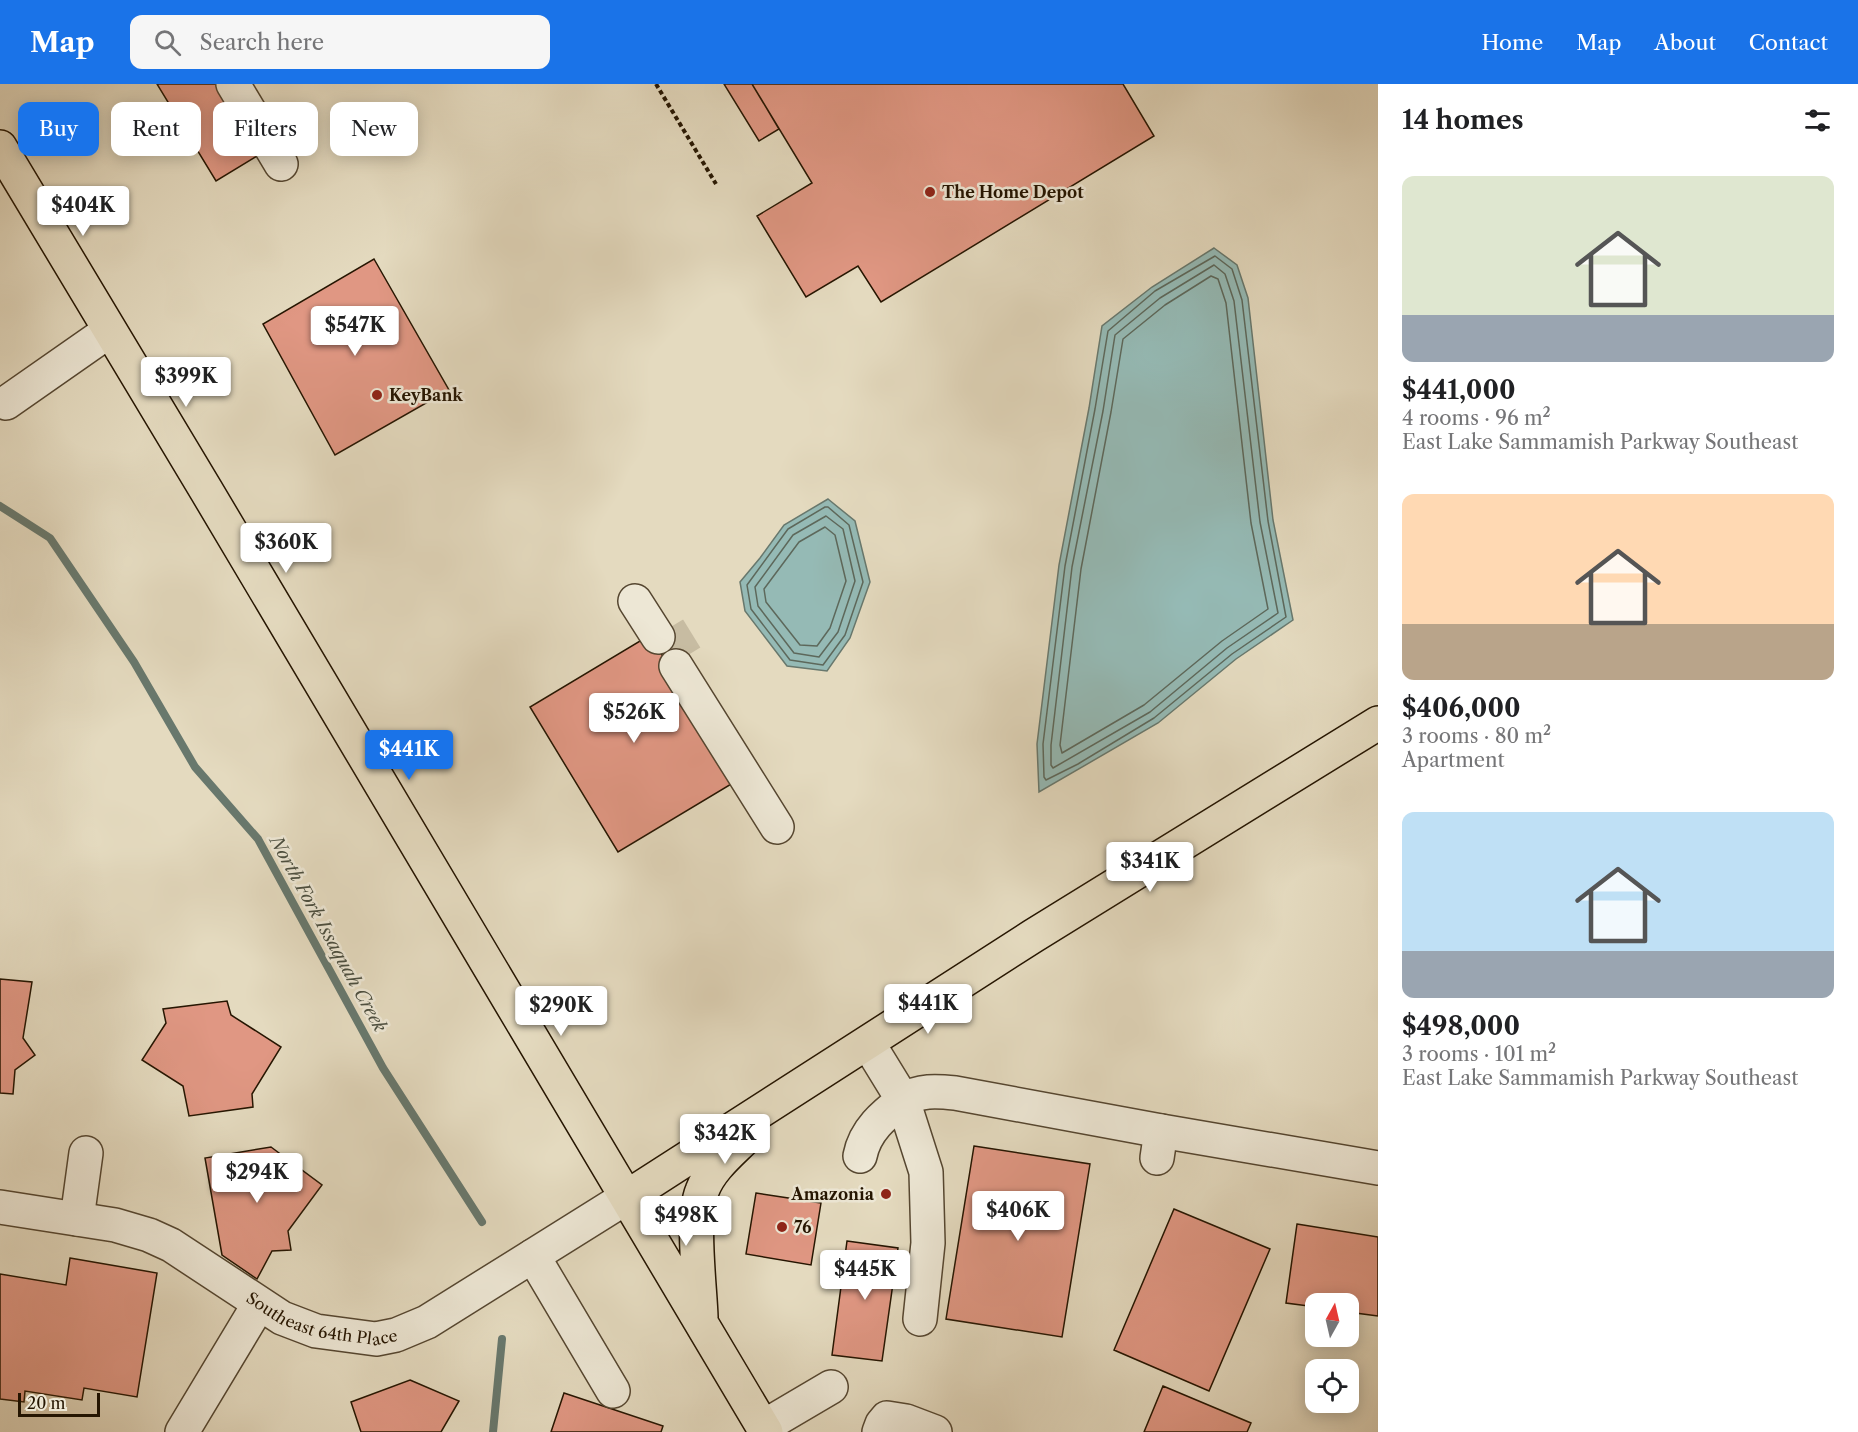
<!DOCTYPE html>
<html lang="en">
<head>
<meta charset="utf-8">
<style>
	:root { --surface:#fff; --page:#f6f6f6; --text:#202124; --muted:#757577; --accent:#1a73e8 }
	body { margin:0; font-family:"Libre Caslon Text",serif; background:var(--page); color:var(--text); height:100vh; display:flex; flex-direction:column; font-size:22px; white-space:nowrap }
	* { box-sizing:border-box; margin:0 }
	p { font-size:20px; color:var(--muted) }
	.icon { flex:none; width:33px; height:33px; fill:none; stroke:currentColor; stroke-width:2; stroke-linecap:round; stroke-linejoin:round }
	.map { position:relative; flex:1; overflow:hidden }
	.details { display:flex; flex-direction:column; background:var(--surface); width:480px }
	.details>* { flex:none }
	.top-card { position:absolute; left:18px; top:18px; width:570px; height:54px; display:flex; gap:12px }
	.needle { width:39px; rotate:8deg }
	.tools { position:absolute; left:1305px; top:1209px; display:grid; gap:12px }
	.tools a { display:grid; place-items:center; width:54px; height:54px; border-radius:12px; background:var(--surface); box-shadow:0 3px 15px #0003; font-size:30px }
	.scale { position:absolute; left:18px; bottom:15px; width:82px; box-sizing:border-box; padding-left:6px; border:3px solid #251501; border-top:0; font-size:16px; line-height:21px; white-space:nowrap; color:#251501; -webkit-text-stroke:4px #ede7d5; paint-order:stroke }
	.price { position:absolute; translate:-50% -51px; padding:0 14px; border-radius:6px; background:#fff; color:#222; font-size:20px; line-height:39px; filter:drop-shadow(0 2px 3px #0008) }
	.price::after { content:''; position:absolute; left:50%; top:36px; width:18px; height:14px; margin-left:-9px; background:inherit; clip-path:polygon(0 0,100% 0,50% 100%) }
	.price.current { background:var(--accent); color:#fff }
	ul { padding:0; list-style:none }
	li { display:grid; align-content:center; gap:12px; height:318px; padding:0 24px }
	li span { display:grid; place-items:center; height:186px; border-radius:12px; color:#555 }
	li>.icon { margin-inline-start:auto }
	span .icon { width:108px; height:108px; fill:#fffc; stroke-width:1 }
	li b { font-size:26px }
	h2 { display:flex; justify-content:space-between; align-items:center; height:72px; padding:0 24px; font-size:26px }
	.tag { padding:0 21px; border-radius:12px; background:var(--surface); box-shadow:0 3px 15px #0003; font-size:21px; line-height:54px }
	.tag.current { background:var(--accent); color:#fff }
	header { display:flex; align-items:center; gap:36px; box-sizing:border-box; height:84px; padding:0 30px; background:var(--accent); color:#fff }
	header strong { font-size:28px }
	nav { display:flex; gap:33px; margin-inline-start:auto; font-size:21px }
	.search { width:420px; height:54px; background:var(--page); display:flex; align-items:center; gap:15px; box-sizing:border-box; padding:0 21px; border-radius:12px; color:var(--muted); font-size:22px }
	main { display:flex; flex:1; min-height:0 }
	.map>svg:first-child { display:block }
	.water { fill:#95bab5; stroke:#68786d; stroke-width:1.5 }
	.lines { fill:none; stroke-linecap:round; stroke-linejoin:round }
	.shore { stroke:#5d685b; stroke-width:1.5 }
	.stream { stroke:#68786d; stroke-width:8 }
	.building { fill:#e09783; stroke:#251501; stroke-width:1.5 }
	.minor-tunnel { stroke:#c7bca2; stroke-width:33; stroke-dasharray:33 16; stroke-linecap:butt }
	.minor-casing { stroke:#554630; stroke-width:36 }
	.major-casing { stroke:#251501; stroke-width:36 }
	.path { stroke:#251501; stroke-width:4; stroke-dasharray:4.5 3; stroke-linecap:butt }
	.minor { stroke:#ede7d5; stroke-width:33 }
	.major { stroke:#e4dabf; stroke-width:33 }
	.poi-dot { fill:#8f2418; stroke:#ede7d5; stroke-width:2 }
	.labels { text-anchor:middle; stroke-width:5; stroke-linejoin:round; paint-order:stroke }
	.poi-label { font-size:16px; font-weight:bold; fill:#251501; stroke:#ede7d5; text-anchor:start }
	.street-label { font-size:16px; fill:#251501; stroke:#ede7d5 }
	.water-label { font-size:18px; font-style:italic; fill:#4c4f40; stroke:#ede7d5 }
</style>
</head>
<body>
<header>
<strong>Map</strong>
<div class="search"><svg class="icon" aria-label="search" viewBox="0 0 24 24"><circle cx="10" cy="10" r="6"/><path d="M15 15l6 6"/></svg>Search here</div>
<nav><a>Home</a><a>Map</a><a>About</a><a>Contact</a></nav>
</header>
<main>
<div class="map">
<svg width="1378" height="1348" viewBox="0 0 1378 1348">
	<rect width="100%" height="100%" fill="#e4dabf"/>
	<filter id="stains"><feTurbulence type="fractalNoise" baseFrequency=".00333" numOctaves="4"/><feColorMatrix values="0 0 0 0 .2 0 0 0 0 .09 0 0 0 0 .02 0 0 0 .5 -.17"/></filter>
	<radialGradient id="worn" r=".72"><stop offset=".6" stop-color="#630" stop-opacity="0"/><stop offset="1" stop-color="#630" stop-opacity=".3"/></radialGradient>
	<path class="water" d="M1214,164L1237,181L1248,214L1273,436L1293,536L1236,575L1158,639L1039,708L1037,660L1059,481L1089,324L1102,242L1152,203Z
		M828,415L855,437L870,498L850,554L827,587L787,582L745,527L740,498L760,474L784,441Z"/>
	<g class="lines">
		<path class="shore" d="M1215,172L1232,185L1242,216L1268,437L1286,533L1232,570L1154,634L1078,680L1046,696L1044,693L1043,660L1065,482L1095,325L1108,247L1155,207Z
			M1214,181L1225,190L1234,217L1260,438L1278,529L1227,564L1150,628L1053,684L1051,681V661L1072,483L1103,327L1115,251L1160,214Z
			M1211,192L1218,195L1226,219L1251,439L1268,525L1222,557L1144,621L1062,669L1060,661L1081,485L1111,328L1123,255L1165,221Z
			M825,423H828L849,441L863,498L845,551L823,581L790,576L751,525L747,501L788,445Z
			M826,432L843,445L855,497L838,548L819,573L794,569L758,522L755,503L793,451Z
			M825,443L835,451L846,497L830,544L817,562L800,561L766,518L764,505L799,458Z"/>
		<path class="stream" d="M0,422L50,454L134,578L195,683L258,755L383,984L482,1138
			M493,1348L502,1255"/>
	</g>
	<path class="building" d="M157,0H220L262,69L216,97Z
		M724,0H752L779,45L759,57Z
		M752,0H1123L1154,52L881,218L858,182L806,213L757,132L812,99Z
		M374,175L449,306L335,371L263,240Z
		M650,551L738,696L618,768L530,623Z
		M0,895L32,898L23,954L35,971L15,986L13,1010L0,1009Z
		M227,917L231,931L281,963L252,1010L253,1023L189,1032L183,1002L142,976L166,939L163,925Z
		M974,1062L1090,1080L1062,1253L946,1235Z
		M271,1063L322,1101L288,1147L291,1166L272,1167L257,1195L222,1171L205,1074Z
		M756,1109L821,1119L811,1181L746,1170Z
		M1174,1125L1270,1165L1209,1307L1114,1266Z
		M1297,1140L1378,1153V1232L1348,1228V1220H1316V1223L1286,1219Z
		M847,1157L898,1164L882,1277L832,1271Z
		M70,1174L157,1189L137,1313L84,1304L82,1316L25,1307L24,1318L0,1315V1190L66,1201Z
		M410,1296L459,1317L441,1348H361L351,1318Z
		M1163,1302L1251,1339L1247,1348H1144Z
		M564,1309L663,1342L661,1348H551Z"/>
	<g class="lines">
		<path class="minor-tunnel" d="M669,544L688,575"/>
		<defs>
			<g id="minor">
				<path d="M233,0L281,80"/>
				<path d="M6,319L109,247"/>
				<path d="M635,517L658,553"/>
				<path d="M676,582L777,743"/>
				<path d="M860,1072C865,1046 884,1031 903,1016L868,959"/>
				<path d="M1157,1074L1161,1047"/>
				<path id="s1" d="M0,1123L115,1141L149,1151L171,1161L282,1234L316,1247L376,1255L396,1251L427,1238L627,1113"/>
				<path d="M77,1135L86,1069"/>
				<path d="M533,1172L613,1307"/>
				<path d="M920,1235L928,1159L926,1088L903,1016C920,1006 936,1007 955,1009L1161,1047L1378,1084"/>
				<path d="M763,1343L831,1303"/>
				<path d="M182,1348L259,1220"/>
				<path d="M879,1348L882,1340L887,1334L906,1337L935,1348"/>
			</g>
			<path id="major" d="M0,63L206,406L766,1348
				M627,1113L1033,852L1378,639
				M701,1233C700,1202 691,1134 702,1107C710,1085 730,1069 746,1053"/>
		</defs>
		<use href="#minor" class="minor-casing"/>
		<use href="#major" class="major-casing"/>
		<path class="path" d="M656,0L716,100"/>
		<use href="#minor" class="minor"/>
		<use href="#major" class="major"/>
	</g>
	<g class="poi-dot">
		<circle cx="930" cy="108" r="6"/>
		<circle cx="377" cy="311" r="6"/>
		<circle cx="886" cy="1110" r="6"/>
		<circle cx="782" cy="1143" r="6"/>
	</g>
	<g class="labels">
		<g class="poi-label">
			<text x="942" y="114">The Home Depot</text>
			<text x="389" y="317">KeyBank</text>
			<text x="874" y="1116" text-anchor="end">Amazonia</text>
			<text x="794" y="1149">76</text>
		</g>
		<g class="street-label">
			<text dy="6" stroke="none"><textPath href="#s1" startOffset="348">Southeast 64th Place</textPath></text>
		</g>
		<g class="water-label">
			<text transform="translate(328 850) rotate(61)" y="6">North Fork Issaquah Creek</text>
		</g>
	</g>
	<rect width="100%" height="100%" filter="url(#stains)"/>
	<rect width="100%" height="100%" fill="url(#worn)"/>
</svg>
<div class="tools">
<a><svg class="needle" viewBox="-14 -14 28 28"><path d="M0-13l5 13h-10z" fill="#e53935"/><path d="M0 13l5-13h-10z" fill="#757577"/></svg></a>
<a><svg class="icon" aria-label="locate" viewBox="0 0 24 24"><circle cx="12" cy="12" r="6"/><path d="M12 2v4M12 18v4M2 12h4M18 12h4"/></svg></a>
</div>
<div class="scale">20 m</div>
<b class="price" style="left:83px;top:153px">$404K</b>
<b class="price" style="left:355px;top:273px">$547K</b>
<b class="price" style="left:186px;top:324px">$399K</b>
<b class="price" style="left:286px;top:490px">$360K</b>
<b class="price" style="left:634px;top:660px">$526K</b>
<b class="price current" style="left:409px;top:697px">$441K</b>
<b class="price" style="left:1150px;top:809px">$341K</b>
<b class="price" style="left:928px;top:951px">$441K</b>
<b class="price" style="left:561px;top:953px">$290K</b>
<b class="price" style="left:725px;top:1081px">$342K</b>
<b class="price" style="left:257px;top:1120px">$294K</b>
<b class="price" style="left:1018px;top:1158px">$406K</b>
<b class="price" style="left:686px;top:1163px">$498K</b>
<b class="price" style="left:865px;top:1217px">$445K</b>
<div class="top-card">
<a class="tag current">Buy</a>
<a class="tag">Rent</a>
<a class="tag">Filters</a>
<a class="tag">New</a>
</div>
</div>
<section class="details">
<h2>14 homes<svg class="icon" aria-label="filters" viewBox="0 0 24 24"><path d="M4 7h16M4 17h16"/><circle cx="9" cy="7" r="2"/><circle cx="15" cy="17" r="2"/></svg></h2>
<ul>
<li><span style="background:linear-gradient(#dfe7d0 75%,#9aa5b1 0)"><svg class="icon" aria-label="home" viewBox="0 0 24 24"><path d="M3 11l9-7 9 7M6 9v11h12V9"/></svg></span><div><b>$441,000</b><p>4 rooms · 96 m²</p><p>East Lake Sammamish Parkway Southeast</p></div></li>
<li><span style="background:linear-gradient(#ffd9b3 70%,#b9a48a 0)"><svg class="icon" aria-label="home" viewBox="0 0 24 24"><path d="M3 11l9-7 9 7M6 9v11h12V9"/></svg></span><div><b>$406,000</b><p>3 rooms · 80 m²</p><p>Apartment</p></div></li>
<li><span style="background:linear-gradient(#bfe0f5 75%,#9aa5b1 0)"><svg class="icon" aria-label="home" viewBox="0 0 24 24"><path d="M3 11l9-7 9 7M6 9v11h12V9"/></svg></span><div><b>$498,000</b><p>3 rooms · 101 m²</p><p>East Lake Sammamish Parkway Southeast</p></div></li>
</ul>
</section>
</main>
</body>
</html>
